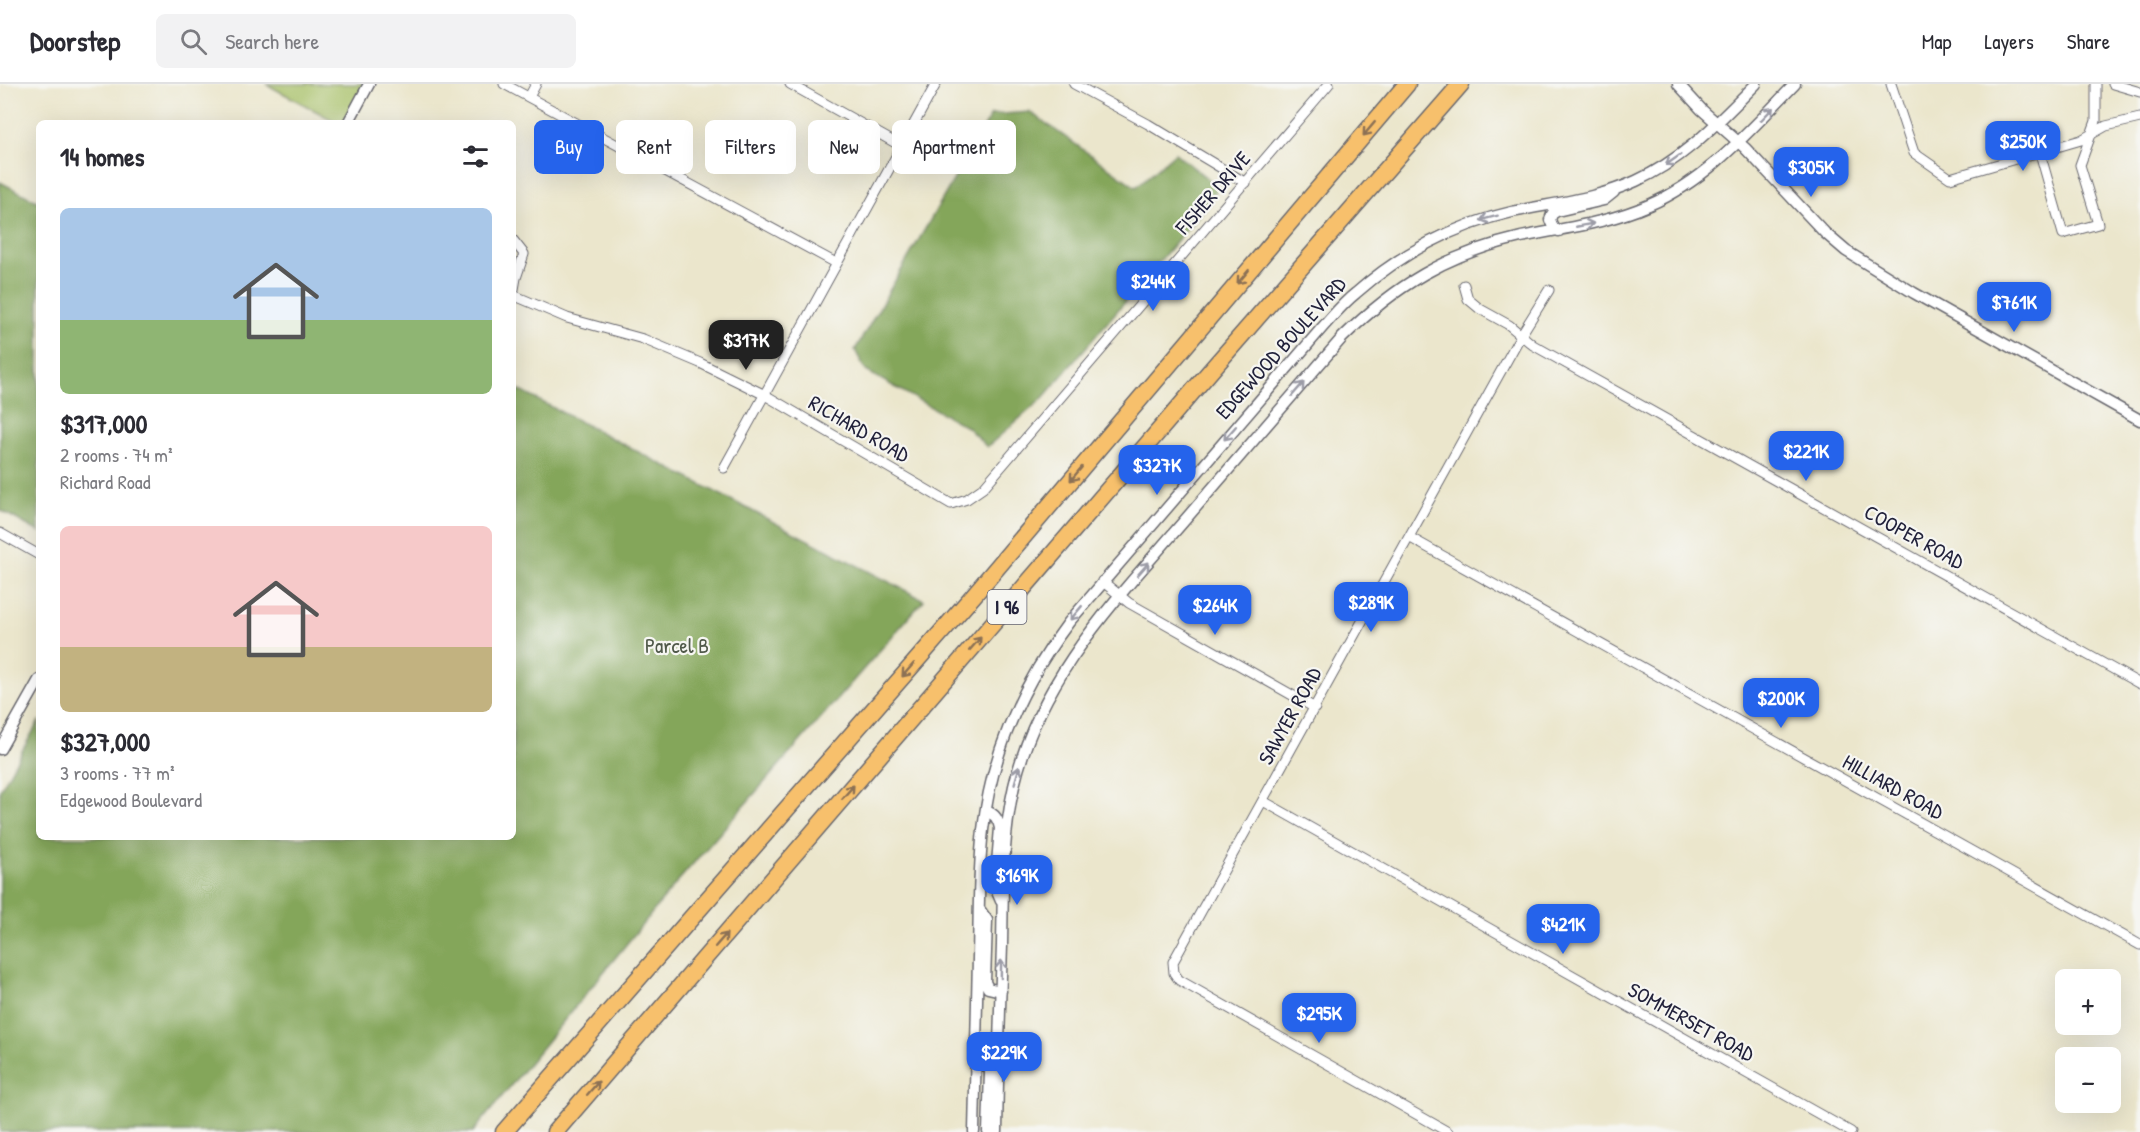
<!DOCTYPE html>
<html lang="en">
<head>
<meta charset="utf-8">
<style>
	:root { --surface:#fff; --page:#f2f2f3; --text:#2b2b33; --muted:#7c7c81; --line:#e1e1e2; --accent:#2563eb }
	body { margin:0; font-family:"Patrick Hand",sans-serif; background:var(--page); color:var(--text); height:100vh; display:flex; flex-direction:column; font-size:22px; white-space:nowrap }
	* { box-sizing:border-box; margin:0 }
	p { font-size:20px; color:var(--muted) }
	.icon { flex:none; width:33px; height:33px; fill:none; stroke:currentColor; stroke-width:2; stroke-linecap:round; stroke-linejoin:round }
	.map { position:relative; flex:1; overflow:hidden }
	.details { position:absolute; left:36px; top:36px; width:480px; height:720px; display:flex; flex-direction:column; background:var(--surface); border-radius:9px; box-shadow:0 6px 24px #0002 }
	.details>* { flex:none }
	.banner { position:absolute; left:534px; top:36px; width:570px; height:54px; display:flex; gap:12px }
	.tools { position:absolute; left:2055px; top:885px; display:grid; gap:12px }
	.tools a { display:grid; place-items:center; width:66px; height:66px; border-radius:9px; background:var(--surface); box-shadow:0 6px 24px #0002; font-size:30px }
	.price { position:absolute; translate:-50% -51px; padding:0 14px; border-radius:12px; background:var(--accent); color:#fff; font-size:20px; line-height:39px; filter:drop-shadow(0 2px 3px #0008) }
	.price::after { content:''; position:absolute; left:50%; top:36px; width:18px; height:14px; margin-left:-9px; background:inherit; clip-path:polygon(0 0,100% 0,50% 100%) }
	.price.active { background:#222; color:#fff }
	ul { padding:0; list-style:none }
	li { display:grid; align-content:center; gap:12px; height:318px; padding:0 24px }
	li span { display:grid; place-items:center; height:186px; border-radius:9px; color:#555 }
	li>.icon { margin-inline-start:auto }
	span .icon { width:108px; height:108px; fill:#fffc; stroke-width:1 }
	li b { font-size:26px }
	h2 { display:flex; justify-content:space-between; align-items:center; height:72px; padding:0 24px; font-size:26px }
	.tag { padding:0 21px; border-radius:9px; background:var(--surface); box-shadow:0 6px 24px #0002; font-size:21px; line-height:54px }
	.tag.active { background:var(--accent); color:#fff }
	header { display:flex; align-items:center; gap:36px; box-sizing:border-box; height:84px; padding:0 30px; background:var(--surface); border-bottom:2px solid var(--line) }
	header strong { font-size:28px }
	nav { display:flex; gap:33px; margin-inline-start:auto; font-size:21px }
	.search { width:420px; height:54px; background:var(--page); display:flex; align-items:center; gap:15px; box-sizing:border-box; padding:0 21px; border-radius:9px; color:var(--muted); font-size:22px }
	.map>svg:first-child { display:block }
	.green { fill:#a6bf65; stroke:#647050; stroke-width:1.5 }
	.forest { fill:#84a65a; stroke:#53644a; stroke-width:1.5 }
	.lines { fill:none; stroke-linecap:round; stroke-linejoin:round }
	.minor-casing { stroke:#68676e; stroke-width:11 }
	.tertiary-casing { stroke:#68676e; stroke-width:13 }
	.motorway-casing { stroke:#68676e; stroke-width:19 }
	.minor { stroke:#fff; stroke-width:9 }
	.tertiary { stroke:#fff; stroke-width:10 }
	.motorway { stroke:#f7c06c; stroke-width:16 }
	.oneway { stroke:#9c9ca7 }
	.oneway2 { stroke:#8c7154 }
	.labels { text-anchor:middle; stroke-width:4.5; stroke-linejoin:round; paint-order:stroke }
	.shield { fill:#f6f6f2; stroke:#626272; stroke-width:1.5 }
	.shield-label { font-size:20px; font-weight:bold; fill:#22223b }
	.street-label { font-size:21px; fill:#22223b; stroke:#f6f6f2 }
	.park-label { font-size:21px; fill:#50594a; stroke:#f6f6f2 }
</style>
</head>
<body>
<header>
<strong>Doorstep</strong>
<div class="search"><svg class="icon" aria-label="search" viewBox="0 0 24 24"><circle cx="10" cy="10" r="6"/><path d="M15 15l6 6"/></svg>Search here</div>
<nav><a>Map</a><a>Layers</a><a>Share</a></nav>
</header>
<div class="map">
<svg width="2140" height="1048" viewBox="0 0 2140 1048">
	<rect width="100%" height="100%" fill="#f6f6f2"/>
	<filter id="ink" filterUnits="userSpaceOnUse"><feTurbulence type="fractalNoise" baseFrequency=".0167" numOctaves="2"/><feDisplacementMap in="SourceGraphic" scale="12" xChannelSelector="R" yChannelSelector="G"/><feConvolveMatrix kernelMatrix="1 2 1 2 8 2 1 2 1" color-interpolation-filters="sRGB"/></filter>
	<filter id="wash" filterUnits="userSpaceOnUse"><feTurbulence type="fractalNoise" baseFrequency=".008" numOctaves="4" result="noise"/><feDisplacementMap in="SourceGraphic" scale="24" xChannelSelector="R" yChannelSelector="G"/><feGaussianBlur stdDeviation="1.35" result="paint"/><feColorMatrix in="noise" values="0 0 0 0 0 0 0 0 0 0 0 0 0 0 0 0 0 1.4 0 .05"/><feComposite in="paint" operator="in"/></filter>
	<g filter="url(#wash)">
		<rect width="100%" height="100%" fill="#ebe6cc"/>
		<path class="green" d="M266,0H369L348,39H338Z"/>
		<path class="forest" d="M1030,28L1136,103L1175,69L1218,103L1210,118L1042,315L987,363L967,343L866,287L855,266L991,31Z
			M0,98L39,118V448L0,426Z
			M513,303L924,516L678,797L473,1048H0V706L39,637V753H513Z"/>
	</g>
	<g filter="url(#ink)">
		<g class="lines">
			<defs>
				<path id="minor" d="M504,0L836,179
					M790,0L901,62
					M1074,0L1148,40L1246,99
					M1891,0L1914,69L1950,94L2081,56L2106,42L2140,34
					M2113,0L2140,8
					M529,13L536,0
					M2040,69L2063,150L2098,140L2080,81L2096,37V0
					M513,156L524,170L516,194L513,211
					M1464,201L1468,215L1480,225L1509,241L1533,261L2140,600
					M513,211L567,234L643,255L700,279L765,311L951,420L967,415L983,404L1329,0
					M724,384L936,0
					M0,449L39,471
					M1409,453L2140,861
					M1102,497L1129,519L1315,624
					M1263,717L1851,1048
					M1448,1048L1179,896L1174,889L1173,878L1521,251L1549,206"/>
				<path id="tertiary" d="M1678,0L1702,26L1745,64L1825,149L1846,167L1914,209L2140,336
					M348,39L369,0
					M1559,147L1553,143L1550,136L1552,130L1557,127L1604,116L1614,108
					M0,665L39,596
					M986,727C995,730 998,735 1000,744L995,803L1001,817
					M980,826L987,836L985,898L988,904L1001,907
					M976,973C984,977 988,979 990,988L988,1048
					M974,1048C975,990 977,932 978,874C979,832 978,789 983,746C991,670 1023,599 1069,538L1321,245C1332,233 1343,219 1356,209C1400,170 1454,141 1512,128C1554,119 1597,115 1636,97C1685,75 1719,37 1756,0
					M997,1048C998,986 1000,923 1002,861C1003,808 1002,754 1014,702C1039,594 1114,518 1184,437C1237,376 1289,315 1342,254C1396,201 1447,170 1521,153C1565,144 1608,139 1649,121C1708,96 1751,45 1795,0"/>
				<path id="motorway" d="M504,1048L973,512L1407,0
					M555,1048L1213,284L1461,0"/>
			</defs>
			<use href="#minor" class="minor-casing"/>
			<use href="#tertiary" class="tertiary-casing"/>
			<use href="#motorway" class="motorway-casing"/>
			<use href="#minor" class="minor"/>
			<use href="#tertiary" class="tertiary"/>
			<use href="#motorway" class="motorway"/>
		</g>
		<defs><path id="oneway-shaft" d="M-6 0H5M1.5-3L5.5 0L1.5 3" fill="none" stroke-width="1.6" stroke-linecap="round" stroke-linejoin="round" transform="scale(1.5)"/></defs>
		<g class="oneway">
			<use href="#oneway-shaft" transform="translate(1767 30) rotate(-46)"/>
			<use href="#oneway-shaft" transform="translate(1673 76) rotate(145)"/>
			<use href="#oneway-shaft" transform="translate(1489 134) rotate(165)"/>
			<use href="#oneway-shaft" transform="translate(1585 141) rotate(-11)"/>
			<use href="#oneway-shaft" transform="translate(1298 305) rotate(-49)"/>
			<use href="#oneway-shaft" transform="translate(1230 349) rotate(131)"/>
			<use href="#oneway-shaft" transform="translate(1143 485) rotate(-49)"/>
			<use href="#oneway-shaft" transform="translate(1076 529) rotate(130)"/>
			<use href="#oneway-shaft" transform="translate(1017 691) rotate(-74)"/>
			<use href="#oneway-shaft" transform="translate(1001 885) rotate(-89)"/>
		</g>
		<g class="oneway2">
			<use href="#oneway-shaft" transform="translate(1369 45) rotate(130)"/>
			<use href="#oneway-shaft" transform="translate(1243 193) rotate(130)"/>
			<use href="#oneway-shaft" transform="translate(1076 390) rotate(130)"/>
			<use href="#oneway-shaft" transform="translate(975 560) rotate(-49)"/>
			<use href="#oneway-shaft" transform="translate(908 586) rotate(131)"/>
			<use href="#oneway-shaft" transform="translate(848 708) rotate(-49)"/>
			<use href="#oneway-shaft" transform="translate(721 856) rotate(-49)"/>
			<use href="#oneway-shaft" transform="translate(593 1004) rotate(-49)"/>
		</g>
	</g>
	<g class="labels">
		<rect class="shield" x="987.5" y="506" width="39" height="34" rx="4.5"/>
		<g class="shield-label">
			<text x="1007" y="530">I 96</text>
		</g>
		<g class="street-label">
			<text transform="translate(1213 109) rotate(-49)" y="7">FISHER DRIVE</text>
			<text transform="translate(1281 264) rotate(-48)" y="7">EDGEWOOD BOULEVARD</text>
			<text transform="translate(859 345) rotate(30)" y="7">RICHARD ROAD</text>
			<text transform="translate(1914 453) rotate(29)" y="7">COOPER ROAD</text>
			<text transform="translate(1290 632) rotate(-61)" y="7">SAWYER ROAD</text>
			<text transform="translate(1893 703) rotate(29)" y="7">HILLIARD ROAD</text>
			<text transform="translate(1691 938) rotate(29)" y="7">SOMMERSET ROAD</text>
		</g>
		<g class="park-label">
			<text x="677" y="569">Parcel B</text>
		</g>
	</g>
</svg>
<div class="tools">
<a>+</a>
<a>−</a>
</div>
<b class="price" style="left:2023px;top:88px">$250K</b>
<b class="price" style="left:1811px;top:114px">$305K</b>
<b class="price" style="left:1153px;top:228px">$244K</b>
<b class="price" style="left:2014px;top:249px">$761K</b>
<b class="price active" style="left:746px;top:287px">$317K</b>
<b class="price" style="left:1806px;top:398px">$221K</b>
<b class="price" style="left:1157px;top:412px">$327K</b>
<b class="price" style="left:1371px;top:549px">$289K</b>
<b class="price" style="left:1215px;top:552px">$264K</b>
<b class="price" style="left:1781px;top:645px">$200K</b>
<b class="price" style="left:1017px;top:822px">$169K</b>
<b class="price" style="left:1563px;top:871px">$421K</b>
<b class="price" style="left:1319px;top:960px">$295K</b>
<b class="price" style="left:1004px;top:999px">$229K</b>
<div class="banner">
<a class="tag active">Buy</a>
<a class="tag">Rent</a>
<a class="tag">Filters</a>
<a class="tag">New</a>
<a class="tag">Apartment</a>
</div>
<section class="details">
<h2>14 homes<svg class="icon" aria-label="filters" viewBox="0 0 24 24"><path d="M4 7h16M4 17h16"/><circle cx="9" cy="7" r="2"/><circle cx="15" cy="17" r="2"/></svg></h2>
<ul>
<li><span style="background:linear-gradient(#a9c7e8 60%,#8fb573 0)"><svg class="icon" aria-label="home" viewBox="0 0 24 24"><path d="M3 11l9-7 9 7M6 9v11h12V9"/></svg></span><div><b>$317,000</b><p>2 rooms · 74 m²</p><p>Richard Road</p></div></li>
<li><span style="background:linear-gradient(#f6c9c9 65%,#c2b280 0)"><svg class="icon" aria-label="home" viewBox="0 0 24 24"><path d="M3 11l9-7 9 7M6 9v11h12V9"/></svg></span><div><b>$327,000</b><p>3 rooms · 77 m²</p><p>Edgewood Boulevard</p></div></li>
</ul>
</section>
</div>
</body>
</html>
